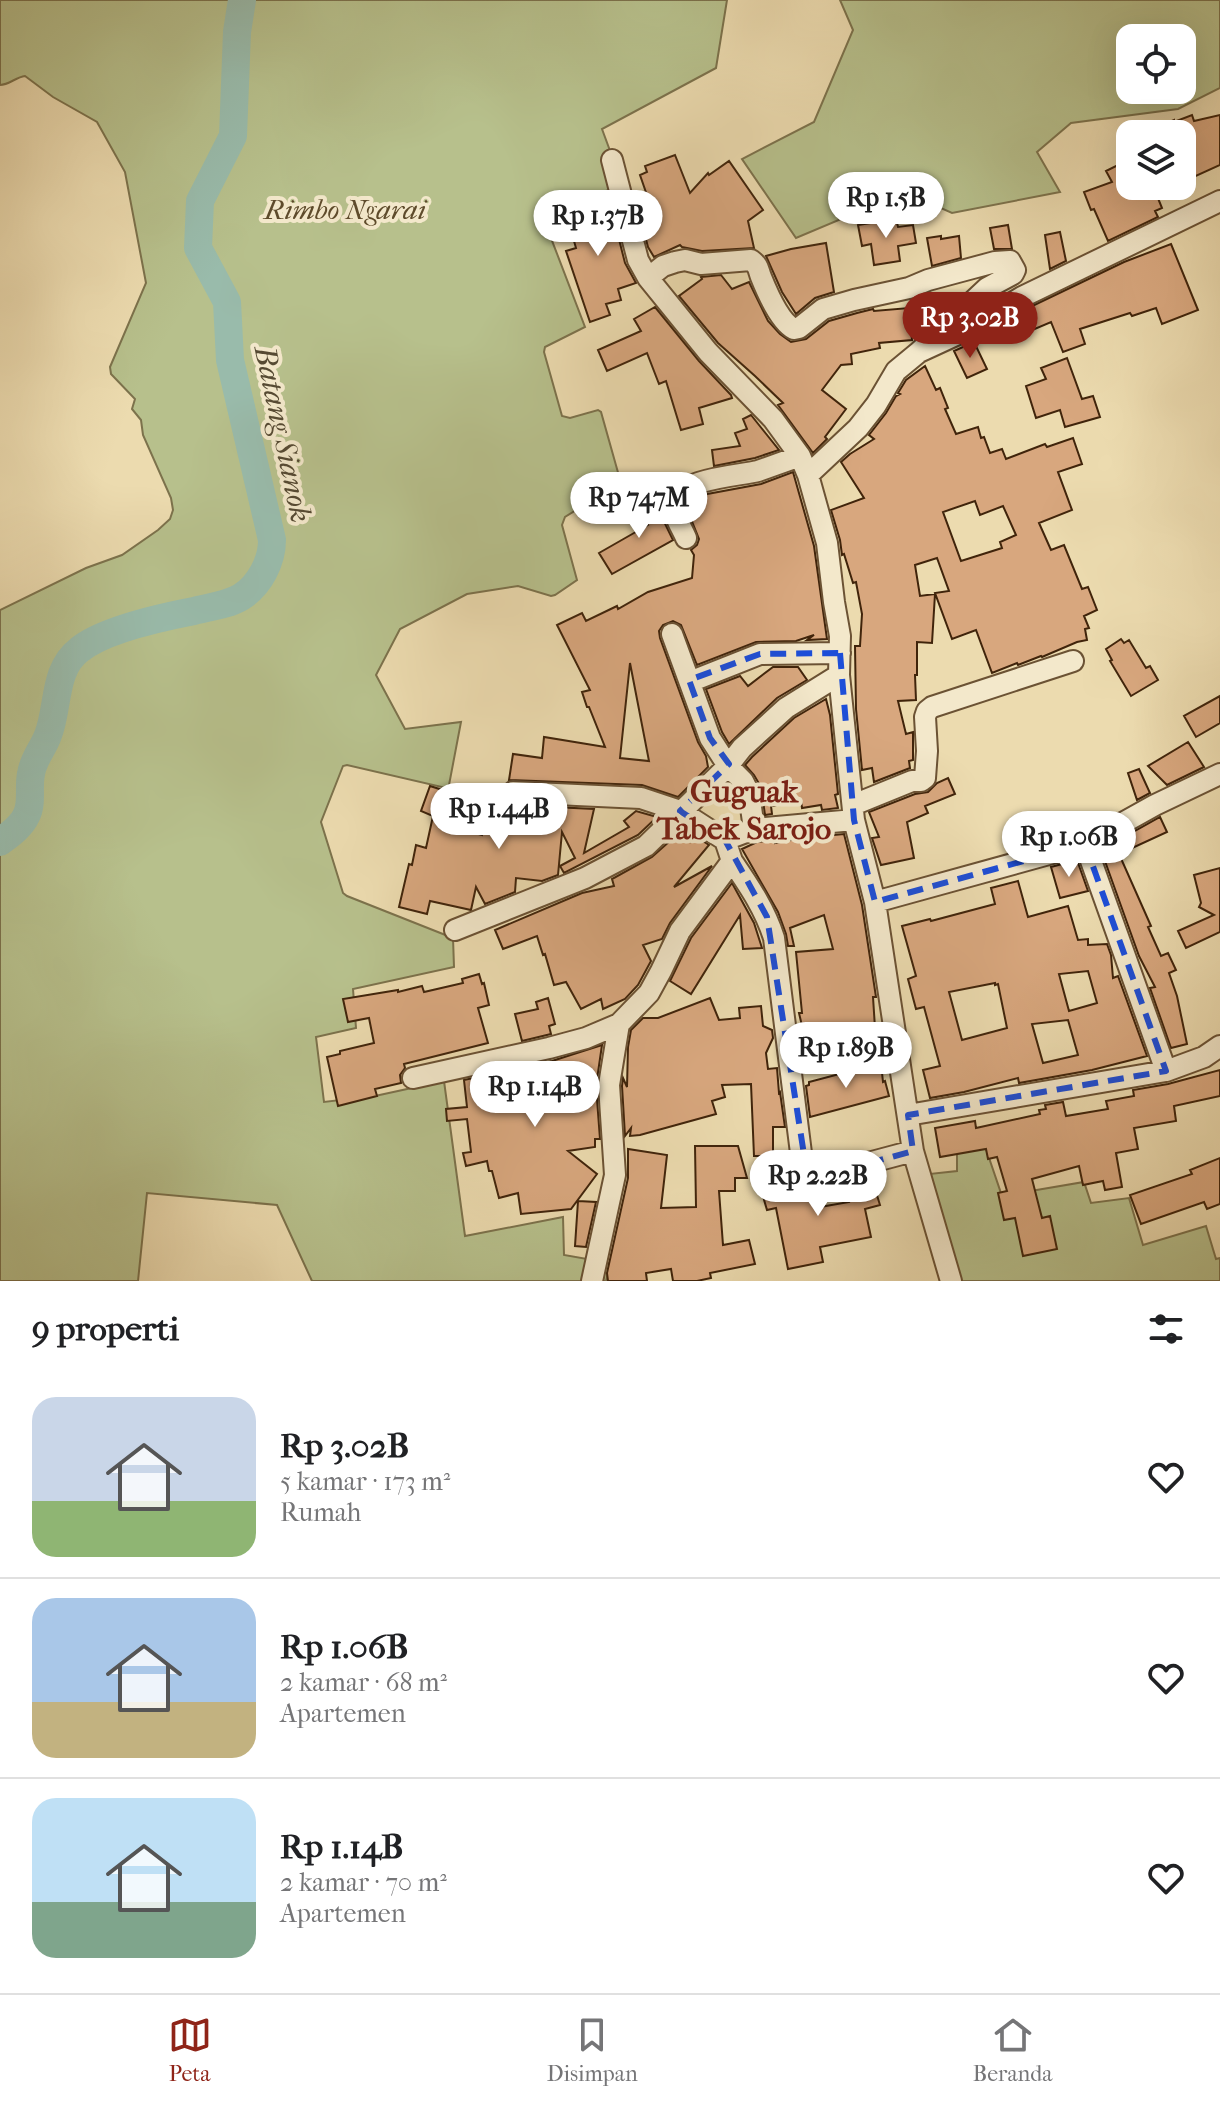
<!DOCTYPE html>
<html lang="id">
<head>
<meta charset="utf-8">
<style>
	:root { --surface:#fff; --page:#f2f2f2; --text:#202124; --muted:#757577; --line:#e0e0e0; --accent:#8f2418 }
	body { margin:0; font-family:"IM FELL French Canon",serif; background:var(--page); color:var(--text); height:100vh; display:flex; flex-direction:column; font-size:30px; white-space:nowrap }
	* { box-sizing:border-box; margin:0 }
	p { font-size:26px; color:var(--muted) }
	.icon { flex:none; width:44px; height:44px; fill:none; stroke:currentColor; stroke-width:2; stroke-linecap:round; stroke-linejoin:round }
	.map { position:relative; height:1281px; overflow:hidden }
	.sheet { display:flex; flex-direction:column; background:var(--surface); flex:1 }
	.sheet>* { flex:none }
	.fabs { position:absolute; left:1116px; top:24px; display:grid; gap:16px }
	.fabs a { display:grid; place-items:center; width:80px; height:80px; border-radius:16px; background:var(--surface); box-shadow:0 8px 32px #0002; font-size:40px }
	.price { position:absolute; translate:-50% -68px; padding:0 18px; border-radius:28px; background:#fff; color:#222; font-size:26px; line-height:52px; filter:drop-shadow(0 2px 4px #0008) }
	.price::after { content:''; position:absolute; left:50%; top:48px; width:24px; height:18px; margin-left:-12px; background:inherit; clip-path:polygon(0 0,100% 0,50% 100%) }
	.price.active { background:var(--accent); color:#fff }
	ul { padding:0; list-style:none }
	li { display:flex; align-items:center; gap:24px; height:200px; padding:0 32px }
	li+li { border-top:2px solid var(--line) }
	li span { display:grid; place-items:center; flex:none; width:224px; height:160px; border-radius:24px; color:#555 }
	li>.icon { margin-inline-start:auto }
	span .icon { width:96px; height:96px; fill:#fffc; stroke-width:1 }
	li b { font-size:34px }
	h2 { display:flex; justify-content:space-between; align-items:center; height:96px; padding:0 32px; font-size:34px }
	.dock { display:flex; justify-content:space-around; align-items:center; height:112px; border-top:2px solid var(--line); background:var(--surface); font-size:22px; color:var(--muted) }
	.dock a { display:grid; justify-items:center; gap:4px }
	.dock .active { color:var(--accent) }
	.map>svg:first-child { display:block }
	.green { fill:#b7c08c; stroke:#7c724c; stroke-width:2; fill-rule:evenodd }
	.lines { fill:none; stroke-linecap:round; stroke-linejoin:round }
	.river { stroke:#99bbab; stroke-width:28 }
	.building { fill:#d8a77e; stroke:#40240b; stroke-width:2; fill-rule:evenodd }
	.street-casing { stroke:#6b5234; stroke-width:24 }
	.street { stroke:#f3e8cb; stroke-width:20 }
	.marked { fill:none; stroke:#1d4ed8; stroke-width:6; stroke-dasharray:16 10; stroke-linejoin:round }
	.labels { text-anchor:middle; stroke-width:8; stroke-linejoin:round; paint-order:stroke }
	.park-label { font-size:28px; font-style:italic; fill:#5e4b2b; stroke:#f3e8cb }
	.water-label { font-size:30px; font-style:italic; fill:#564a33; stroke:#f3e8cb }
	.quarter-label { font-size:32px; font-weight:bold; fill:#7a1f14; stroke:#f3e8cb }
</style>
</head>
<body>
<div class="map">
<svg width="1220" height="1281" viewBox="0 0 1220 1281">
	<rect width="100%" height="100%" fill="#ecdbaf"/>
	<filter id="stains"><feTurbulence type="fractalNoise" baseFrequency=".0025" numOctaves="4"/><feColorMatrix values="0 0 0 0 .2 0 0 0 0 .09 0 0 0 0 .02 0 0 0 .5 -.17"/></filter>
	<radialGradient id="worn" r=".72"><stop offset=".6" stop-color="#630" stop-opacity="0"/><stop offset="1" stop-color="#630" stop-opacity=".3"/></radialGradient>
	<path class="green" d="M0,0H727L716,68L602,129L623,186L564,203L569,232L551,238L585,327L545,347L544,352L562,416L570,418L598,410L601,412L619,476L618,484L565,517L562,525L577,580L555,595L551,596L518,586L467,594L400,629L376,675L405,729L461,722L449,785L446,788L347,765L343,766L321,822L343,893L347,896L453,938L454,967L353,989L356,1028L316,1037L324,1102L375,1096L444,1081L465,1236L563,1217L564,1255L610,1263L606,1281H312L277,1205L147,1193L138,1281H0V610L86,568L122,555L158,530L170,519L173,510L171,498L143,435L141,420L132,409L135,399L111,374L110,367L146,283L125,172L97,122L53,97L25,76C16,77 9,85 0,85Z
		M840,0H1220V88L1178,109L1071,123L1037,152L1060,192L952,213L905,192L796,238L742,159L814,122L853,30ZM1130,38H1182V90H1130Z
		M985,1146L1002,1196L1084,1182L1091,1203L1129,1198L1143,1245L1206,1226L1216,1259L1220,1258V1281H954L929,1174L957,1171V1149Z"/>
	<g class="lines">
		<path class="river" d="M0,842C9,835 21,827 26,816C33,803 28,788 31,774C33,759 43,749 48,735C59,707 53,670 79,650C103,630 163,617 194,611C209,607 228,605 241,597C260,585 272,561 272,540L230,360L227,302L198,248L200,201L233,136L237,32L242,0"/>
	</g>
	<path class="building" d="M1192,115L1194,121L1220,115V165L1187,180L1182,169V134H1141L1174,120V122Z
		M675,155L690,193L708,173L709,175L729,161L763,210L748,221L754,248L702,251L682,247L680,245L654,257L648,247L637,205L649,201L640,175L647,172L645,166Z
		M1130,159V186H1153L1162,208L1155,211L1158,217L1108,241L1094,209L1091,210L1084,192L1112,182L1106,171Z
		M607,192L625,263L636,283L618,289L621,300L606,304L610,315L590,322L566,251L576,248L570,227L586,222L579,202Z
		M896,219L898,227L913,225L916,243L898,246L900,261L874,265L871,244L862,246L858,225Z
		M1008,225L1012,249H994L990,228Z
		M1060,232L1066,261L1050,269L1045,235Z
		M941,236V239L959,236L961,258L932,266L927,238Z
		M826,243L834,292L815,298L796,314L782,292L766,256L791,249Z
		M1171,244L1198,310L1162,324L1156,308L1132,316L1130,313L1080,329L1085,344L1063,352L1051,322L1011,339L1004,323L1028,308L1124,262Z
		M721,275L732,289L749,282L768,321L780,334L791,342L806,339L829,321L857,313L873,309L874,311L909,308L912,340L879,343L880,348L851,354L852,364L841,365L822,390L846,409L825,437L827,439L813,453L778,405L783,403L755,376L718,343L679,296L702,279L701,277Z
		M655,307L699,361L731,395L732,398L699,408L703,424L681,430L666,381L659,384L647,353L607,371L598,350L641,331L634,319Z
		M974,342L987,369L967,378L954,351Z
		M1067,358L1082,399L1093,396L1100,417L1065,427L1060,410L1036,418L1026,386L1046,379L1041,368Z
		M925,366L936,390L940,388L948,408L945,409L956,434L978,427L981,438L984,437L990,453L1002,449L1006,459L1045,444L1047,447L1073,438L1082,464L1058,472L1072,510L1039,523L1051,550L1064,545L1082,589L1088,587L1097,610L1084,616L1089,628L1085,629L1087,640L1077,642L1042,657L1041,656L1018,665L1017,663L992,673L976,630L952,639L935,593L949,591L937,558L915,565L920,596L935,594L932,643L917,642V675H915L916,700L898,701L906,734L913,732V760L909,761L910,768L874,782L872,768L862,770L856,709L855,646H860L862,614L856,582L853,583L844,554L842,555L840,540L831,510L864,498L841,462L850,454L874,439L869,435L886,413L896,396L900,394L898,393L906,380ZM975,501L980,515L1003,506L1016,535L1000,542L1002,548L961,561L943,512Z
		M751,415L779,450L755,458L714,466L712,450L740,446L735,433L747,429L743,419Z
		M793,472L814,546L827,639L807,640L814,635L796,641L756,642L697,665L681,625L673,621L663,625L659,631L660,638L698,742L706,756L708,767L678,797L642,785L509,780L513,754L542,758L544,737L605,747L589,707H587L582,692L590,690L557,625L582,613L586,621L617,606L618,609L648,592L692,578L694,555L691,550L697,545L699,539L687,509L689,503L702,495L761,484ZM630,663L649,761L620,758Z
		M652,497L673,540L612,574L599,553L648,525L637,506Z
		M1121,639L1124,643L1129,640L1146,668L1150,666L1158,680L1131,696L1110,661L1112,660L1106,649Z
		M773,667H798L807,680L777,698L729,744L722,732L706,689L740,676L748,686Z
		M1220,696V723L1196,737L1184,716Z
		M826,699L830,715L838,794L835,795L838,808L822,810L821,805L802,808L801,801L771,806L772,814L765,815L761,787L754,775L745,765L752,757L794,718Z
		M1188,742L1204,767L1167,785L1148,766Z
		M1139,769L1150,793L1137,800L1128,773Z
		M948,778L955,794L925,806L928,813L907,822L914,858L881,865L872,838L879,837L869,812L915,794L928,792L937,783Z
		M430,786L452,793L448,807L457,809L452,827L482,835L487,799L505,802L512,805L594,809L584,853L629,827L624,821L636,811L657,817L638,835L564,873L560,866L575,858L562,832L558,875L542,881L516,878L515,892L485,904L476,887L471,910L430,901L427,914L399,907L409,864L412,865L416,845L426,848L433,816L421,811Z
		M1160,817L1167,832L1119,854L1151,926L1148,927L1161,956L1168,953L1176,970L1169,973L1177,996L1187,1044L1171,1048L1150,988L1155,987L1139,956L1101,850Z
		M680,832L690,842L695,836L709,845L674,887L712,866L670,923L662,939L643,945L651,961L638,985L625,999L603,1009L601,999L581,1009L566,982L554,985L545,954L543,955L537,936L503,949L495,930L582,893L614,886L612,879L652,857Z
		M844,834L862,905L876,997H873L875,1028L881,1027L883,1040L809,1056L799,1013H802L796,952L833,949L824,915L790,928L794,946H788L786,934L778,912L742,849L757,842L775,840V843L802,838Z
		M1077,860L1088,891L1060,898L1051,867Z
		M1220,868V932L1186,948L1178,931L1214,915L1199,907L1201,903L1194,875Z
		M1018,881L1028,917L1068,906L1078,940L1088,939V945L1107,944L1111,955L1113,978L1118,976L1147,1056L1092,1070L1019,1083L1018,1078L964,1092L930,1098L923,1070L940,1066L924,1007L916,1009L908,979L916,976L902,926L930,919L931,921L995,904L991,888ZM1088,971L1097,1003L1069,1011L1059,974ZM995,983V985L998,984L1007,1028L962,1040L949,992ZM1068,1020L1078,1055L1043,1063L1032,1024Z
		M732,883L754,923L762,948L743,949L740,915L691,994L670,981L691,938Z
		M479,974L482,984L484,983L489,1005L478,1008L488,1043L404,1064L405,1068L400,1075L401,1083L375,1089L377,1096L338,1106L327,1057L340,1054V1051L374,1043L369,1018L348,1022L343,999L398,990V992L422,986L424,992L463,983L462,979Z
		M548,998L555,1024L549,1026L551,1034L522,1041L515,1014L538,1009L536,1002Z
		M710,998L719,1020L740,1018L739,1008L761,1006L763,1026L772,1030L773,1038L766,1053L768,1069L777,1068L779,1093L780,1092L785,1127H773V1156H754L751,1084L722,1085L725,1097L712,1101L716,1114L640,1135L630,1136L631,1128L625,1136L622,1086L623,1078L627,1087L628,1047L631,1030L643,1018H658Z
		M602,1045L596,1086L600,1139H595V1147L568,1151L597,1174L571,1209L521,1214L518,1193L499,1198L492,1171H489L487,1161L466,1166L463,1153L471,1152L467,1119L447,1121L446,1109L467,1107L464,1080L552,1061Z
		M881,1063L883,1082L885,1081L889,1096L810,1117L806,1086L809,1085V1082Z
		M1220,1070V1096L1174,1106L1176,1121L1134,1128L1138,1149L1116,1153L1122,1187L1105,1190L1103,1181L1083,1185L1079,1166L1032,1179L1042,1218L1050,1216L1057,1249L1023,1256L1015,1218L1004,1220L998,1193L1007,1191L997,1157L988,1159L986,1149L940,1157L935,1128L975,1121L976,1128L1040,1114L1039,1110L1046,1109L1045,1105L1063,1102L1066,1116L1108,1109L1106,1101L1134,1096L1133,1090L1168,1084Z
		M695,1146H738L747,1178H735V1191H719L723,1245L749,1240L755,1264L710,1273L711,1278L697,1281H673L671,1269L646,1273L647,1281H608L607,1273L628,1178V1149L667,1155L661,1208L696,1207Z
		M1220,1158V1204L1207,1209L1204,1202L1141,1224L1130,1195L1192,1174L1190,1170Z
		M793,1176L809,1190L814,1208L849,1202L844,1183L871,1176L880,1205L865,1209L871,1237L820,1247L823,1262L788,1269L776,1208L767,1210L760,1186Z
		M578,1201L596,1202L586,1247L575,1246Z"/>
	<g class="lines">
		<defs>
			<path id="street" d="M612,160L638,260L648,278L708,352L773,419L800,456L808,475L827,543L834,602L840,636L839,675L854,820L875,902L913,1151L951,1281
				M648,278L663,266L675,262L685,260L701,264L751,260C759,266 758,269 761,277C767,292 780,322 794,329L799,328L823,309L854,300L909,288L928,280L995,262L1010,261L1015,270L1013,274L987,288L919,352
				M808,475L858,428L876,405L896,371L919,352L971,328L1022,297L1220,201
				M686,538C682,528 672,514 674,503C679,478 739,476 758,471C772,466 786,461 800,456
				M672,634L710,738L728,766L743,781L749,793L754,829
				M689,680L697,679L760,654L840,653
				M513,792L641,798L680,811L725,840
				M853,805L912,781H921L925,778L927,751L925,717L927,711L932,707L1073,661
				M1085,844L1166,1071
				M732,861C749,886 765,909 774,938L803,1169L812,1178L913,1151
				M875,902L1085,844L1155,805L1220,774
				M455,930L585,878L646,846L728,766L742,748L786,708L839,675
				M413,1078L549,1048L586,1038L619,1024L649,993L661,971L680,931L732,861L725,840L754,829L854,820
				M908,1115L1166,1071L1204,1057L1220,1046
				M592,1281L615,1175L609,1085L619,1024"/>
		</defs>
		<use href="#street" class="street-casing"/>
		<use href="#street" class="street"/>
	</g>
	<path class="marked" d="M840,653L854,820L875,902L1085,844L1166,1071L908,1115L913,1151L819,1177L807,1174L767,917L725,840L680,811L729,764L710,738L689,680L760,654Z"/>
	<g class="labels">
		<g class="park-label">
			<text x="345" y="219">Rimbo Ngarai</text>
		</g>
		<g class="water-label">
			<text transform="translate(283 434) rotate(78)" y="10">Batang Sianok</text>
		</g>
		<g class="quarter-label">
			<text x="744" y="802">Guguak<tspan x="744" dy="37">Tabek Sarojo</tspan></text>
		</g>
	</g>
	<rect width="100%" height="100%" filter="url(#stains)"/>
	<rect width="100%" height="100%" fill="url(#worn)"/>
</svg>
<div class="fabs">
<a><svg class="icon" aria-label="locate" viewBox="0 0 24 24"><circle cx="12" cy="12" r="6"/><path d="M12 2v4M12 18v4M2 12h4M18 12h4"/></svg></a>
<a><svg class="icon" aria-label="layers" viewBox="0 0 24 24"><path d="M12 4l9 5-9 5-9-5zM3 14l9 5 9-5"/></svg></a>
</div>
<b class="price" style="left:886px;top:240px">Rp 1.5B</b>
<b class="price" style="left:598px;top:258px">Rp 1.37B</b>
<b class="price active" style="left:970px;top:360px">Rp 3.02B</b>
<b class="price" style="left:639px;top:540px">Rp 747M</b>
<b class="price" style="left:499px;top:851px">Rp 1.44B</b>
<b class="price" style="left:1069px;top:879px">Rp 1.06B</b>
<b class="price" style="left:846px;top:1090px">Rp 1.89B</b>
<b class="price" style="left:535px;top:1129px">Rp 1.14B</b>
<b class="price" style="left:818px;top:1218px">Rp 2.22B</b>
</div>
<section class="sheet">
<h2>9 properti<svg class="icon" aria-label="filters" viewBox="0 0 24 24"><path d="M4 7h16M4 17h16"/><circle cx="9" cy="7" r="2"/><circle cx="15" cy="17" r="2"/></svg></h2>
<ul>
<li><span style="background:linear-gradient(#c9d6e8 65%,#8fb573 0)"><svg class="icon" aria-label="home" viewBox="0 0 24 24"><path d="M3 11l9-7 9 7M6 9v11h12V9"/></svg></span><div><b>Rp 3.02B</b><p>5 kamar · 173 m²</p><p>Rumah</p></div><svg class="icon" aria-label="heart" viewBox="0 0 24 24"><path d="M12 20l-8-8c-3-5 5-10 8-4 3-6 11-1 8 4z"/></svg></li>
<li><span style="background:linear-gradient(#a9c7e8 65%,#c2b280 0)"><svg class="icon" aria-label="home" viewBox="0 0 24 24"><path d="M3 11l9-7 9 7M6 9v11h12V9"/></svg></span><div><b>Rp 1.06B</b><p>2 kamar · 68 m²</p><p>Apartemen</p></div><svg class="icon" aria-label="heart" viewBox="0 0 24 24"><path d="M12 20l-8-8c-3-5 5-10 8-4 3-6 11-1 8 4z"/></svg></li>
<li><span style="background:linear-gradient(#bfe0f5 65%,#7fa58c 0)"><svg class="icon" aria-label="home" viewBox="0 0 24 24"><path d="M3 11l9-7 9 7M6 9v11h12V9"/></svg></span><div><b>Rp 1.14B</b><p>2 kamar · 70 m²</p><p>Apartemen</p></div><svg class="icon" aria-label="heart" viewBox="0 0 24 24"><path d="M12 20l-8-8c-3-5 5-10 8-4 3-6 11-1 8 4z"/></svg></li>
</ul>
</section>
<nav class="dock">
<a class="active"><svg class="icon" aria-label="map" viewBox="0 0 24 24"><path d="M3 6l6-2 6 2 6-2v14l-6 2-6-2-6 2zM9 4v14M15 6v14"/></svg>Peta</a>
<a><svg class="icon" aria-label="saved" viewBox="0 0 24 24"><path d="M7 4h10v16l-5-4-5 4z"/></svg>Disimpan</a>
<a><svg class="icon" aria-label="home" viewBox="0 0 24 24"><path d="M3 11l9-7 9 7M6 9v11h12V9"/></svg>Beranda</a>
</nav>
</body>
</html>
